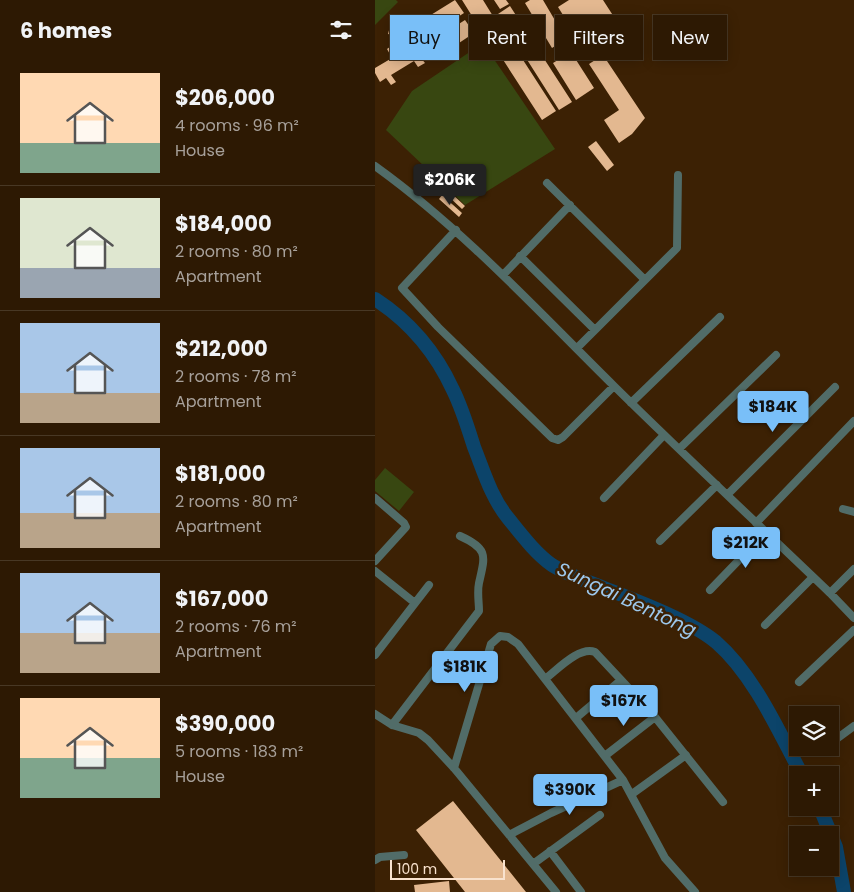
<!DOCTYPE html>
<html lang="en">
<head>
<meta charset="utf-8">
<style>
	:root { --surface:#2d1903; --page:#392612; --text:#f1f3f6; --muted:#a7a09a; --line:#483825; --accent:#79bff8 }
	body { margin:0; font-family:Poppins,sans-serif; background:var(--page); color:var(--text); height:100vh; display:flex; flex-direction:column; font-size:19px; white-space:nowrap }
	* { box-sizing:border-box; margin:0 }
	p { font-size:16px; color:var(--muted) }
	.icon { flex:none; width:28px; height:28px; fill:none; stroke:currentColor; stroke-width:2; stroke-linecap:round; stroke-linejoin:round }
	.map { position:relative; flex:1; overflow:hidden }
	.panel { display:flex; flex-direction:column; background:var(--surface); width:375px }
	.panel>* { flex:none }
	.guide { position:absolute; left:15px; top:15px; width:389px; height:45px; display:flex; gap:10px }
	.controls { position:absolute; left:414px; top:706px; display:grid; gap:10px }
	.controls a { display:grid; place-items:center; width:50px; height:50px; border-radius:0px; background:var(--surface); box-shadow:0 2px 12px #0003,0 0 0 1px var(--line); font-size:25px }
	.scale { position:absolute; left:15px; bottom:12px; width:115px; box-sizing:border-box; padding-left:5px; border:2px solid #f9e2ce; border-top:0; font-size:14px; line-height:18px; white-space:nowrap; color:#f9e2ce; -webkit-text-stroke:4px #3c2104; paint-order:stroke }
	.price { position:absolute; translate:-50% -42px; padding:0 11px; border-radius:5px; background:var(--accent); color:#111; font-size:16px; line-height:32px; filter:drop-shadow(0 1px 2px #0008) }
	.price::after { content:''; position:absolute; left:50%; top:30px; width:15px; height:11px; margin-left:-8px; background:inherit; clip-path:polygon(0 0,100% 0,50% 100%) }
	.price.on { background:#222; color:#fff }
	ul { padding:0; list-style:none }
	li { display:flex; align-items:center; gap:15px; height:125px; padding:0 20px }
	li+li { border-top:1px solid var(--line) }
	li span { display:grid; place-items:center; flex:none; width:140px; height:100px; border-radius:0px; color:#555 }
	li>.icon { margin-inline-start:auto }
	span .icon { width:60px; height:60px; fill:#fffc; stroke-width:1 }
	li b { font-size:21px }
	h2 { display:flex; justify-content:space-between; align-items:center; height:60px; padding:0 20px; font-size:21px }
	.chip { padding:0 18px; border-radius:0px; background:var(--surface); box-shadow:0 2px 12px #0003,0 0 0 1px var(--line); font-size:18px; line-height:45px }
	.chip.on { background:var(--accent); color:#111 }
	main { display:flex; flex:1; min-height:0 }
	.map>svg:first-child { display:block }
	.green { fill:#384711 }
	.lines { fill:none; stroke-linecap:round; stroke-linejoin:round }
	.river { stroke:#0c446a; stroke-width:14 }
	.building { fill:#e3b890 }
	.street { stroke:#516c68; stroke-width:8 }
	.labels { text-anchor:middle; stroke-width:5; stroke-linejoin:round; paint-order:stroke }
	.water-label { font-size:19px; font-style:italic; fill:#9dc8ec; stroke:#3c2104 }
</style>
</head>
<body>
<main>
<section class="panel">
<h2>6 homes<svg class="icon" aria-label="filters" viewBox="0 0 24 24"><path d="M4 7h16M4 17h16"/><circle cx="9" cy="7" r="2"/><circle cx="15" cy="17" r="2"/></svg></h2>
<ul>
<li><span style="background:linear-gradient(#ffd9b3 70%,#7fa58c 0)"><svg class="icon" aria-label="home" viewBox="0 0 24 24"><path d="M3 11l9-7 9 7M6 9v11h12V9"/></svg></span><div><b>$206,000</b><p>4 rooms · 96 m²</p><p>House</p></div></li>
<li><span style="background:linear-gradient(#dfe7d0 70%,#9aa5b1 0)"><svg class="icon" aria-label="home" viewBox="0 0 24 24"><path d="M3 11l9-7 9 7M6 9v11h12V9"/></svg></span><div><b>$184,000</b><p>2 rooms · 80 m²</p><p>Apartment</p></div></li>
<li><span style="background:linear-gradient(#a9c7e8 70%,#b9a48a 0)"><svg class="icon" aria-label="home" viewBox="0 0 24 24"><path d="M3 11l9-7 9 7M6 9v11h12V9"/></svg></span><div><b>$212,000</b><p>2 rooms · 78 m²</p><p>Apartment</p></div></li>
<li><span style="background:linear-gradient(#a9c7e8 65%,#b9a48a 0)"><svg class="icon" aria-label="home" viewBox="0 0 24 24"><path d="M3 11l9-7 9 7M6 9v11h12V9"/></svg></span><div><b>$181,000</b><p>2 rooms · 80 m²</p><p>Apartment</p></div></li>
<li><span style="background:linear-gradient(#a9c7e8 60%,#b9a48a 0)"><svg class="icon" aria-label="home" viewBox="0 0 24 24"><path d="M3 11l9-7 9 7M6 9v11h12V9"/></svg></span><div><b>$167,000</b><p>2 rooms · 76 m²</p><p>Apartment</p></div></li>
<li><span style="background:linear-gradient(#ffd9b3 60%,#7fa58c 0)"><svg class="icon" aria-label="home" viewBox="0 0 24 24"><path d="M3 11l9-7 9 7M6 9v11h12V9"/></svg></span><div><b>$390,000</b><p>5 rooms · 183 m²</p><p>House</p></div></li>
</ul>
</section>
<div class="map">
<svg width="479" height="892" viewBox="0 0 479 892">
	<rect width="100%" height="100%" fill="#3c2104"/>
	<path class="green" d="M0,0H21L23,2L0,25Z
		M108,43L180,149L90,205L11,130L37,91Z
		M10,468L39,492L24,511L0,491V480Z"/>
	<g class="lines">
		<path class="river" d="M0,299C34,321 61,353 78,390C87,408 93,428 99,447C109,472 116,497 133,518C146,534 160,553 177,565C193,575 211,581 229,588C262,601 314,620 341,642C379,675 404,732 427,775
			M445,808L461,847L469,892"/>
	</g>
	<path class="building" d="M80,0L89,13L47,40L38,26Z
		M87,0H108L134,42L119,51Z
		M119,0H131L134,4L125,9Z
		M155,0H168L191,39L177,48L150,3Z
		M194,0H228L239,17L203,39L183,7Z
		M135,6L197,102L184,110L123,14Z
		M18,15L31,19L26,37L13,34Z
		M90,20L99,33L63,57L54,43Z
		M44,41L51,53L45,57L50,63L43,67L39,61L16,75L21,82L16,85L11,78L5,82L0,73V68L17,58L12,49L19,44L25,53Z
		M139,46L181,111L167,120L125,55Z
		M196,52L219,88L201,100L178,63Z
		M228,55L270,118L257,134L244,143L229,120L244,110L214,64Z
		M221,141L239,165L232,171L213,147Z
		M48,167L90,206L87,209L45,170Z
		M67,195L87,213L84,217L64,199Z
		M78,801L151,892H90L41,830Z
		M74,881L75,892H40L39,885Z"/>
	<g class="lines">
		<path class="street" d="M0,166C89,230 162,310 239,386C310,456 383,524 455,593L479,618
			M172,183L270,280
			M81,230L27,288L63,327L177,438L183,440L188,437L239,386
			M145,256L220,330
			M128,275L195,205
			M202,348L302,248L303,175
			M256,403L345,317
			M304,449L401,355
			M352,495L460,387
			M0,498L29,523L31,527L0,561
			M229,498L289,435
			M468,509L479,512
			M381,523L479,421
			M285,541L342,485
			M0,571L40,603
			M335,590L391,532
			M455,593L479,569
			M390,625L438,577
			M0,655L54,585
			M170,679C182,670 204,646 220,652L276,712L348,802
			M424,682L479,630
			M0,714L17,725L44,733L53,740L79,768L181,892
			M201,718L246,680
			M17,725L104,611C104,602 102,592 104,583C110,556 114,549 85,536
			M460,740L479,726
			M231,755L280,717
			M79,768L116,644L125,636L133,637L143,644L248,780L290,858L320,892
			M257,794L311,755
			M134,835L176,813L248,780
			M175,851L206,892
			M0,860L5,857L29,855
			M158,864L225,815"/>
	</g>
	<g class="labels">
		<g class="water-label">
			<text transform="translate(252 599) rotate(25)" y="7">Sungai Bentong</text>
		</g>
	</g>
</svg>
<div class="controls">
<a><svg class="icon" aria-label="layers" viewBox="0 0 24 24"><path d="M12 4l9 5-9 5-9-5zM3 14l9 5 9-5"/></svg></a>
<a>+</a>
<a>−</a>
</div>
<div class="scale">100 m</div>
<b class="price on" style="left:75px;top:206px">$206K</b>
<b class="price" style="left:398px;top:433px">$184K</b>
<b class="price" style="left:371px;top:569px">$212K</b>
<b class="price" style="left:90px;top:693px">$181K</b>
<b class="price" style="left:249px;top:727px">$167K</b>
<b class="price" style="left:195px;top:816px">$390K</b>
<div class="guide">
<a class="chip on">Buy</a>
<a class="chip">Rent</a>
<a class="chip">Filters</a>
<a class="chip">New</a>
</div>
</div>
</main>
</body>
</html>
